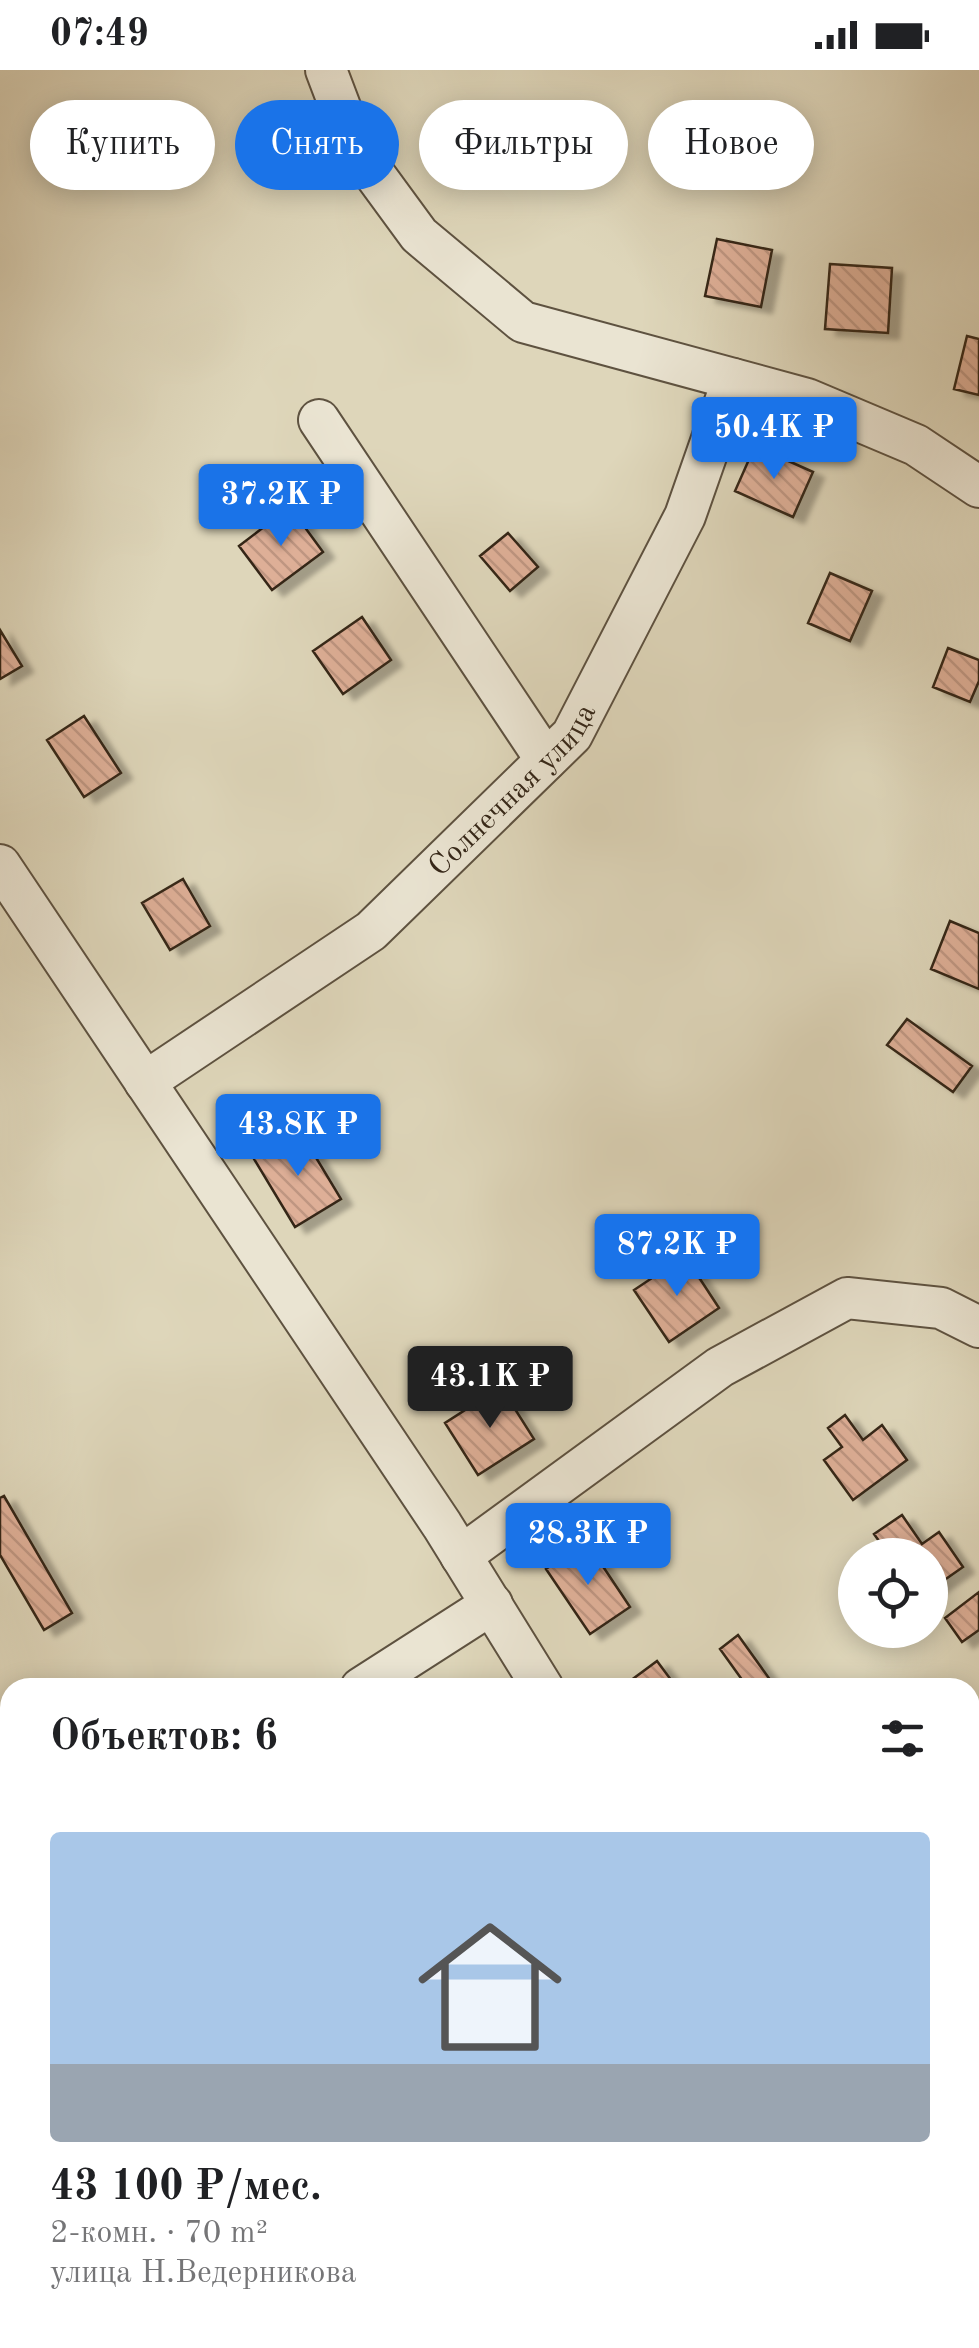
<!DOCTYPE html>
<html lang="ru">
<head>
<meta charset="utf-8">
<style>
	:root { --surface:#fff; --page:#f6f6f6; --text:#202124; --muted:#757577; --line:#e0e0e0; --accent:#1a73e8 }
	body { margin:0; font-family:"Old Standard TT",serif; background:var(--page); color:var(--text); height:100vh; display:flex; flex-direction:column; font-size:38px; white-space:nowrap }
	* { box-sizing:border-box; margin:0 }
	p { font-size:32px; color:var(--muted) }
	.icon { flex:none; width:55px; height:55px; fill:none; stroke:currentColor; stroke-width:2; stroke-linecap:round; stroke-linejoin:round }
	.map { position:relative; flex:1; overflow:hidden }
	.side { position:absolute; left:0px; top:1608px; width:980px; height:672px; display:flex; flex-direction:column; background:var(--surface); border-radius:30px 30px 0 0; box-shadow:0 5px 25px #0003 }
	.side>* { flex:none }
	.guide { position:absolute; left:30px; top:30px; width:920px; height:90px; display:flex; gap:20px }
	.buttons { position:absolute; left:838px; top:1468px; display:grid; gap:20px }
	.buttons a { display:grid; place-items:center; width:110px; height:110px; border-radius:50%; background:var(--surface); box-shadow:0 5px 25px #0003; font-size:50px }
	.price { position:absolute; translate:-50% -85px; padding:0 22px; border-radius:10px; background:var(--accent); color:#fff; font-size:32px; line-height:65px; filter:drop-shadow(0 2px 5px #0008) }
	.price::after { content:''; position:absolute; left:50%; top:60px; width:30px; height:22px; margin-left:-15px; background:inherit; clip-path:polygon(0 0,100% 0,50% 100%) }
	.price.selected { background:#222; color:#fff }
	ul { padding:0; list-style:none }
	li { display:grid; align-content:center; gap:20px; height:530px; padding:0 50px }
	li+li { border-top:2px solid var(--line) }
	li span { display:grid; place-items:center; height:310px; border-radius:10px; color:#555 }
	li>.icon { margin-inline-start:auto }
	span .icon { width:180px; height:180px; fill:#fffc; stroke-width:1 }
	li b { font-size:42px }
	h2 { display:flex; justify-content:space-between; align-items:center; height:120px; padding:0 50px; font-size:42px }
	.chip { padding:0 35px; border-radius:45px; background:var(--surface); box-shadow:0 5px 25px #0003; font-size:35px; line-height:90px }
	.chip.selected { background:var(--accent); color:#fff }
	.status { display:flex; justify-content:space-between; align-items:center; height:70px; padding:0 50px; background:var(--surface); direction:ltr }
	.status svg { height:28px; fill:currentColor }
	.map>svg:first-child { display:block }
	.building { fill:url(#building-back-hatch); stroke:#342618; stroke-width:2.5; filter:url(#shadow) }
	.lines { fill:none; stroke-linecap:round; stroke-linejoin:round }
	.street-casing { stroke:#5e5240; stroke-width:44 }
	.street { stroke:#eae4d2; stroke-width:40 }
	.labels { text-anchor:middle; stroke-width:8; stroke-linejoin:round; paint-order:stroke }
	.street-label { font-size:30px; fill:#342618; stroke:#eae4d2 }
</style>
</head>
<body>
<div class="status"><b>07:49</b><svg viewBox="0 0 49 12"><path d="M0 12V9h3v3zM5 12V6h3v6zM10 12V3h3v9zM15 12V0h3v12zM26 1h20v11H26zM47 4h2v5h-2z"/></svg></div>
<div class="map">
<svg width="979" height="2278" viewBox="0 0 979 2278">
	<defs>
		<pattern id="building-back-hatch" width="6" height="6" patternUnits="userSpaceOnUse" patternTransform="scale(2.5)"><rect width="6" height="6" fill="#deaf97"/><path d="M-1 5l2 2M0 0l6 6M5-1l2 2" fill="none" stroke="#bf9681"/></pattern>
		<filter id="shadow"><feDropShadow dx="11" dy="6" stdDeviation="2.5" flood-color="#0004"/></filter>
	</defs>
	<rect width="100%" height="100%" fill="#ded6ba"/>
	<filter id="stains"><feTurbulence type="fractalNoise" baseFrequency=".002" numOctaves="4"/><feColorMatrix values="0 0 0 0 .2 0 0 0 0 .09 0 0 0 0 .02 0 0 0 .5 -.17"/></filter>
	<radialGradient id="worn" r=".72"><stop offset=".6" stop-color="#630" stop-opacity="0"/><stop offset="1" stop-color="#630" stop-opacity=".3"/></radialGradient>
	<path class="building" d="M717,169L772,180L761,237L705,226Z
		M830,194L892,198L888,263L825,259Z
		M967,266L979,269V325L954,319Z
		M755,376L813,402L793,447L735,421Z
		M290,437L323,482L272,520L239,476Z
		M508,463L538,497L510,521L480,486Z
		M830,503L872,521L850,571L808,553Z
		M362,547L391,590L343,624L313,581Z
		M0,560L22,596L0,609Z
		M948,578L979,590V611L970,632L933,617Z
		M84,646L121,703L84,727L47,670Z
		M183,809L210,856L170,880L142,833Z
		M950,851L979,863V919L931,899Z
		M907,949L972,996L953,1022L887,975Z
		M300,1061L341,1129L295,1157L254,1089Z
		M685,1186L719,1238L669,1272L634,1220Z
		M501,1317L534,1369L478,1405L445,1353Z
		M845,1345L863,1370L882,1355L907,1390L853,1430L824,1390L842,1377L828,1358Z
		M4,1426L72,1543L44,1560L0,1485V1428Z
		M902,1445L922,1474L939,1462L963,1497L930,1520V1485H889L874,1464Z
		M586,1471L630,1537L590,1564L546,1499Z
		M979,1522V1560L962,1572L945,1548Z
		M738,1565L776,1618H748L720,1579Z
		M657,1591L677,1618H622V1617Z
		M10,1679V1755L0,1763V1686Z
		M974,1906L979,1913V1959L970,1947V1910Z
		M0,2033L10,2050V2083L0,2089Z
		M974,2069L979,2078V2145L970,2151V2071Z
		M10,2132V2196L0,2179V2138Z
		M304,2270H368L374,2278H309Z
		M801,2270H860L868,2278H793Z"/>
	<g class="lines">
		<defs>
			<g id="street">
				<path d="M326,0L356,79L419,165L523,252L807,329L916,375L979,417"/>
				<path d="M319,350L546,690"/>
				<path d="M0,795L442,1455L543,1618"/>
				<path id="s1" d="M145,1012L371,861L572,665L685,446L733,309"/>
				<path d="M461,1486L720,1297L847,1228L941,1238L979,1257"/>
				<path d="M361,1618L492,1534"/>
				<path d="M0,1848L10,1841"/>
				<path d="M0,1910L10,1927"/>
				<path d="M215,2270L220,2278"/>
				<path d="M644,2270L649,2278"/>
				<path d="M950,2270L955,2278"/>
			</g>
		</defs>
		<use href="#street" class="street-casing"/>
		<use href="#street" class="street"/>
	</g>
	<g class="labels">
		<g class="street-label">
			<text dy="10" stroke="none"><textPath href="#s1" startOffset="472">Солнечная улица</textPath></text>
		</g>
	</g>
	<rect width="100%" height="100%" filter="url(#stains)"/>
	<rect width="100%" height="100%" fill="url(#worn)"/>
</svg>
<div class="buttons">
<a><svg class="icon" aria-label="locate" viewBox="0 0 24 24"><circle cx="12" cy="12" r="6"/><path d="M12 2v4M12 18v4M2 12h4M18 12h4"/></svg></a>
</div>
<b class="price" style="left:774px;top:412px">50.4K ₽</b>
<b class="price" style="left:281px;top:479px">37.2K ₽</b>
<b class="price" style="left:298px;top:1109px">43.8K ₽</b>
<b class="price" style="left:677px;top:1229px">87.2K ₽</b>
<b class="price selected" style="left:490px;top:1361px">43.1K ₽</b>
<b class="price" style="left:588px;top:1518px">28.3K ₽</b>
<div class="guide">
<a class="chip">Купить</a>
<a class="chip selected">Снять</a>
<a class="chip">Фильтры</a>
<a class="chip">Новое</a>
</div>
<section class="side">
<h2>Объектов: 6<svg class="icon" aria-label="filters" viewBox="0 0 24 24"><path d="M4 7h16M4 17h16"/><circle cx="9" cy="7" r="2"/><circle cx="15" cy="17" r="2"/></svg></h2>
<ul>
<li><span style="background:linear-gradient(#a9c7e8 75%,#9aa5b1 0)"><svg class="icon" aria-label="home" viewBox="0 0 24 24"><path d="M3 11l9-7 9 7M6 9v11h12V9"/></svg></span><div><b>43 100 ₽/мес.</b><p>2-комн. · 70 m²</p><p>улица Н.Ведерникова</p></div></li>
</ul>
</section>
</div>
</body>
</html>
